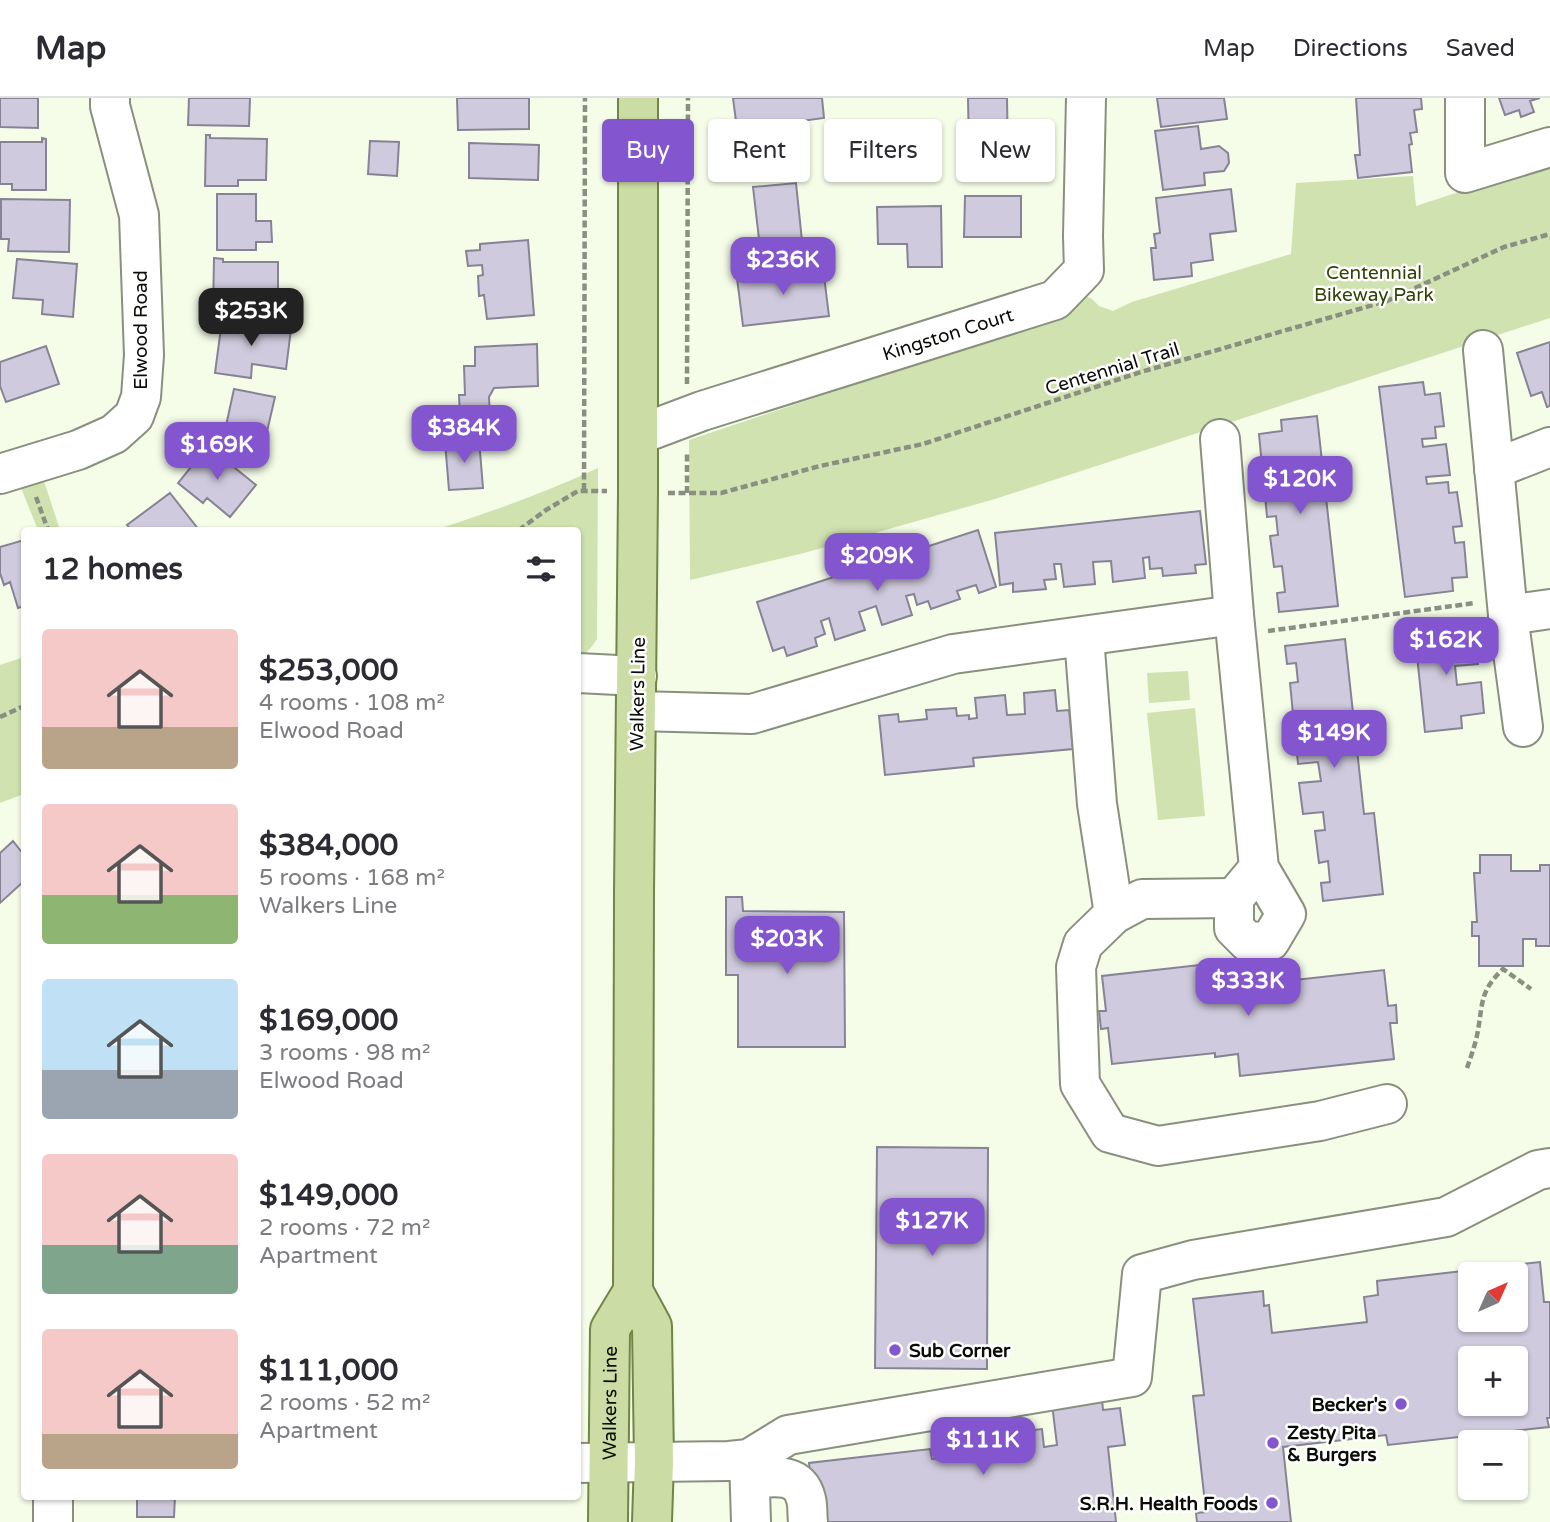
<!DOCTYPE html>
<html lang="en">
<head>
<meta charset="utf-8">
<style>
	:root { --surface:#fff; --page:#f2f2f3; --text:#2b2b33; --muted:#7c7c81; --line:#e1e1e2; --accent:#8355ce }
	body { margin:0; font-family:"Varela Round",sans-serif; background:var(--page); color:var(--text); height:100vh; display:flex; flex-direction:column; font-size:26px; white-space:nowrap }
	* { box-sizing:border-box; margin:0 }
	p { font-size:23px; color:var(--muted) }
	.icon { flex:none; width:38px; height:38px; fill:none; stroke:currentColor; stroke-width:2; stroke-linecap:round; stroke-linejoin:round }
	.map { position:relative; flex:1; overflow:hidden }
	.side { position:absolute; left:21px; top:429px; width:560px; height:973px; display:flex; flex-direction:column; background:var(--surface); border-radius:7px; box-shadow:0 2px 5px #0004 }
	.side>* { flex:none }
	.banner { position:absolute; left:602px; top:21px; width:665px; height:63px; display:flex; gap:14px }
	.needle { width:46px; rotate:45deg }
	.fabs { position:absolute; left:1458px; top:1164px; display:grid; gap:14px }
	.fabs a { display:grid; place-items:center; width:70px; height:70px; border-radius:7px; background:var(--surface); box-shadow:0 2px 5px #0004; font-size:35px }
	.price { position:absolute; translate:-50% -60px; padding:0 16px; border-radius:14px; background:var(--accent); color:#fff; font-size:23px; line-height:46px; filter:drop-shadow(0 2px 4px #0008) }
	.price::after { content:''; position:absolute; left:50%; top:42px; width:21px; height:16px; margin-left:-10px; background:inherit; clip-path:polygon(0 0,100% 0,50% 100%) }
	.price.active { background:#222; color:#fff }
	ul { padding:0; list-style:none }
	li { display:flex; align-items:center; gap:21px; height:175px; padding:0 21px }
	li span { display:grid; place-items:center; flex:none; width:196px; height:140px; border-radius:7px; color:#555 }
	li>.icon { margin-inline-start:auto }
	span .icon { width:84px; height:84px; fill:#fffc; stroke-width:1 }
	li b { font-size:30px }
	h2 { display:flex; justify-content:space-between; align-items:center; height:84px; padding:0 21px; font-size:30px }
	.pill { padding:0 24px; border-radius:7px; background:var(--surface); box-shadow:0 2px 5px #0004; font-size:24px; line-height:63px }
	.pill.active { background:var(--accent); color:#fff }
	header { display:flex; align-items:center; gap:42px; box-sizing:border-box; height:98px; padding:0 35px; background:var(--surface); border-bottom:2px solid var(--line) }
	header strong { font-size:33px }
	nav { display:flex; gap:38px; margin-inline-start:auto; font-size:24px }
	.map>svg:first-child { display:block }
	.park { fill:#d0e2b0 }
	.building { fill:#cfcadd; stroke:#878294; stroke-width:2; fill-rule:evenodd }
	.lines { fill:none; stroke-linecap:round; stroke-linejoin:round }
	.minor-casing { stroke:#89907e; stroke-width:42 }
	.major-casing { stroke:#718546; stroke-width:42 }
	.path { stroke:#898f81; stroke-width:4.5; stroke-dasharray:7 3.5; stroke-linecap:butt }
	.minor { stroke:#fff; stroke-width:38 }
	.major { stroke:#cbdda4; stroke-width:38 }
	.poi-dot { fill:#8355ce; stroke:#fff; stroke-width:2.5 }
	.labels { text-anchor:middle; stroke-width:5; stroke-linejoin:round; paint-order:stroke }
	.park-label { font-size:19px; fill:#334205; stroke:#fff }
	.street-label { font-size:19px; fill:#0a0d07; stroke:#fff }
	.poi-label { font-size:19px; font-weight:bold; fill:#0a0d07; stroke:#fff; text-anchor:start }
</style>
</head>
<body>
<header>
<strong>Map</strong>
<nav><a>Map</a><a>Directions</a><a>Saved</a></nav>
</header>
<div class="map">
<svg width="1550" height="1424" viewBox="0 0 1550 1424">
	<rect width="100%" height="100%" fill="#f5fde9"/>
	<path class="park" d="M1550,64V220L995,401L804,455L690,482L689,342L1044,223L1083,197L1092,201L1099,208L1113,213L1132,204L1291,156L1296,85L1413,78L1416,108Z
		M598,370L597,541C592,548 587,557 578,558V432H435C490,414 545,395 598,370Z
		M42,377L60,432H38L19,385Z
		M24,559V696L0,705V567Z
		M1188,573L1190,602L1149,605L1147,575Z
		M1195,610L1205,718L1158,722L1147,615Z"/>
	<path class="building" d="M0,0H38V30L0,29Z
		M189,0H250L249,28L188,27Z
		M457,0H529V31L458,32Z
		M733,0H822L824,20L801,23L805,56L763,61L759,28L737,31Z
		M968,0H1007L1008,56H969Z
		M1157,0H1224L1227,21L1161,29Z
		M1356,0H1421L1422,11L1414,12L1417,34L1410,35L1412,46L1409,47L1412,74L1358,80L1355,57H1360Z
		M1499,0H1540L1530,3L1534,14L1521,19L1519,12L1505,17Z
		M1198,28L1201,51L1219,48L1228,55L1229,65L1224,73L1204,75L1205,87L1163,92L1155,33Z
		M206,37H210V40L267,41L266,82H238V88H205Z
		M42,40L46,41V92H12V86H0V44H42Z
		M370,43L399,44L397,78L368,76Z
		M469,45L539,47L538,82L469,80Z
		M796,85L804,162L762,167L753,89Z
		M1231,91L1236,133L1210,136L1213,162L1191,165L1192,178L1154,182L1151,150H1156L1154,136L1160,135L1156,100Z
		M217,96H256V123H271L272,144H256V152H217Z
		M965,98H1021V139H964Z
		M1,101L70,102L69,154L8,153L9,141H1Z
		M941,108L942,169H908L907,146H878L877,109Z
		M528,142L534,217L487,221L484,197L479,198L478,178L483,177L482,167L468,168L466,153L480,152V146Z
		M214,160L223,161V164H278V206H248L249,212H213Z
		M17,161L77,166L73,219L42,216L43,202L13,200Z
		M823,170L829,218L743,228L737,180Z
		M222,222L291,231L286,271L252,266L251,280L215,275Z
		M1550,244V308L1547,309L1542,294L1531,298L1517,255Z
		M537,246L538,288L494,290L489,299L490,318L460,319L459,297H465L464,268H475V249Z
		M46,248L59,286L6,304L0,288V264Z
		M1423,284L1425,297L1440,295L1444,328L1435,329L1436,340L1422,341L1423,349L1446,346L1450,377L1426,379L1427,386L1448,384L1449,395L1457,394L1462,428L1453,429L1455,445L1464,444L1467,479L1452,480L1453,493L1405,499L1379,289Z
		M234,291L275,299L262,355L222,346Z
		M1317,318L1338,508L1279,514L1277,495L1285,494L1282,468L1274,469L1270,438L1278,437L1276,418L1267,419L1264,386L1272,385L1271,374L1283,373V366L1262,368L1259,336L1282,333L1281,322Z
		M479,341L483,390L449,392L445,344Z
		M208,348L256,387L230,419L207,400L203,405L178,385Z
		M170,395L199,432H131L127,427Z
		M1200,413L1206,466L1195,467L1196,475L1163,478L1162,470L1150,471L1149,459L1143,460L1145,480L1113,484L1111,463L1093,464L1095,486L1064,489L1061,466H1054L1056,481L1044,482L1046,491L1013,494V485L1000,487L995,435Z
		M978,432L996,489L979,495L976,487L957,493L960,501L931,511L928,503L917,507L914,496L906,498L912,517L882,527L876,508L859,514L865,532L835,542L829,520L821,523L825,536L815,540L817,548L787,558L784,549L773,553L757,504Z
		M24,442V508L18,510L10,484L4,487L0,475V449Z
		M1451,524L1452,537L1475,535L1478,566L1455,568L1457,587L1481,584L1484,615L1461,618L1462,630L1425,634L1414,529Z
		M1345,541L1364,716L1374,715L1383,796L1323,803L1321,785L1330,784L1328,763L1319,765L1315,733L1325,732L1323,714L1303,716L1299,685L1321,683L1318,664L1298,666L1295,635L1314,633L1313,626L1303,628L1301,616H1293L1290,585L1298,584L1296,565L1287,566L1285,548Z
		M1055,592L1057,613L1069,612L1073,651L973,660L974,668L885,677L879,618L898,616L899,624L927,621L926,612L956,610L957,618L969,617V621L977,620L975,600L1005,597L1007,617L1025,616L1024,595Z
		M13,743L24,757V783L0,805V755Z
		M1480,757H1511V773H1540V767H1550V848H1536V841H1523V868H1479V838H1472V824H1477L1474,775H1480Z
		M726,799H742L743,813L844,814L845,949H738V877H726Z
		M1226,864L1227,873L1248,870L1250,887L1384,872L1388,908L1396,907L1397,925H1390L1394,961L1240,978L1238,956L1215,959V955L1112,966L1108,930L1101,931L1099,913H1106L1102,878Z
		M877,1049L988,1050L987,1271L875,1270Z
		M1540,1164L1544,1204H1550V1320H1547L1549,1329L1388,1347L1386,1337L1283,1349L1291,1424H1197L1196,1415L1206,1414L1193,1298L1204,1297L1193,1201L1263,1193L1264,1208L1269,1207L1272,1235L1367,1224L1364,1199L1378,1197L1377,1183ZM1470,1176H1516V1222H1470ZM1470,1260H1516V1306H1470Z
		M1102,1301L1103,1312L1120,1310L1125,1347L1108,1349L1116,1424H816L809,1365L930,1351L932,1361L956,1359L954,1341L1042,1331L1044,1349L1057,1347L1052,1306Z
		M137,1398H175L174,1419H137Z"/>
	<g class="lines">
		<defs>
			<g id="minor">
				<path d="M1465,0V75L1550,49"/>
				<path d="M1483,252L1508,517L1523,629"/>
				<path id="s1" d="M638,337L702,313L1055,202L1084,172L1083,138L1086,0"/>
				<path d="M1220,341L1234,517L1259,770L1286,816L1270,843L1248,844L1234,830V800L1259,770"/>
				<path d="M1494,371L1550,349"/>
				<path d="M0,376L78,352L114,336L134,318L141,299L144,257L139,117L110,8V0"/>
				<path d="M1508,517L1550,511"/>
				<path d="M1084,539L1097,706L1114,816"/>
				<path d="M578,575L637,578"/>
				<path d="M636,613L752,616L953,556L1234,517"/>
				<path d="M1234,800L1142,801L1114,816L1083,846L1076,869L1080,986L1110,1035L1158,1048L1320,1023L1387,1006"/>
				<path d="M749,1361L751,1424"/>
				<path d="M578,1365L729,1363L749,1361L788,1337L1132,1279L1142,1176L1193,1162L1446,1119L1538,1072L1550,1070"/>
				<path d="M750,1381C772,1379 799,1373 806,1401C808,1408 807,1417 808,1424"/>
				<path d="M53,1398V1424"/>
			</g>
			<g id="major">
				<path d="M638,0V394L634,795L633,1193L652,1228L654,1363L652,1424"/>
				<path id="s2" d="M608,1424L610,1231L633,1193"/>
			</g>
		</defs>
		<use href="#minor" class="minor-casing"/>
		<use href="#major" class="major-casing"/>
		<path class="path" d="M687,286L688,0
			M584,392L585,0
			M668,395H721L820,368L923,346L1141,274L1387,203L1504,149L1550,136
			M687,395V354
			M36,399L48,432
			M519,432L546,412L578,393H607
			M1268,533L1475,505
			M0,619L24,608
			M1467,970C1471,958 1476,945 1478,932C1483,904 1480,893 1503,871L1531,891"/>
		<use href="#minor" class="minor"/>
		<use href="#major" class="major"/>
	</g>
	<g class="poi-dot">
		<circle cx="895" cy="1252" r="7"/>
		<circle cx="1401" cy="1306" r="7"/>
		<circle cx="1273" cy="1345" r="7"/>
		<circle cx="1272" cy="1405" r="7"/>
	</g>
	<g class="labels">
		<g class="park-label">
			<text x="1374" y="181">Centennial<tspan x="1374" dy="22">Bikeway Park</tspan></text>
		</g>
		<g class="street-label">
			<text transform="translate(140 232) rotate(-90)" y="7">Elwood Road</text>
			<text dy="7" stroke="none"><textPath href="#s1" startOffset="326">Kingston Court</textPath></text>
			<text transform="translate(1112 270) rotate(-17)" y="7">Centennial Trail</text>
			<text transform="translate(637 596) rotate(-89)" y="7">Walkers Line</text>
			<text dy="7" stroke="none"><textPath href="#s2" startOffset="119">Walkers Line</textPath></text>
		</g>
		<g class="poi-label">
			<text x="909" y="1259">Sub Corner</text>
			<text x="1387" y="1313" text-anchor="end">Becker's</text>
			<text x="1287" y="1341">Zesty Pita<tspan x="1287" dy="22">&amp; Burgers</tspan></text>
			<text x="1258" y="1412" text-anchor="end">S.R.H. Health Foods</text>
		</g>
	</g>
</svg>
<div class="fabs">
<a><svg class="needle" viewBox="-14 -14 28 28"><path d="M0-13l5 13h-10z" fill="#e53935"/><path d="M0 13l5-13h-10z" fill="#7c7c81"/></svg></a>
<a>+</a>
<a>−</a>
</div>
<b class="price" style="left:783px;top:199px">$236K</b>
<b class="price active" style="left:251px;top:250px">$253K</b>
<b class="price" style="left:464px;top:367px">$384K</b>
<b class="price" style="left:217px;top:384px">$169K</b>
<b class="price" style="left:1300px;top:418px">$120K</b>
<b class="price" style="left:877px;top:495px">$209K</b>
<b class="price" style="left:1446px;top:579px">$162K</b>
<b class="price" style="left:1334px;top:672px">$149K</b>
<b class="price" style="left:787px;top:878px">$203K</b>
<b class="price" style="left:1248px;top:920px">$333K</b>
<b class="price" style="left:932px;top:1160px">$127K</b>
<b class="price" style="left:983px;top:1379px">$111K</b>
<div class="banner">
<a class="pill active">Buy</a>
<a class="pill">Rent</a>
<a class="pill">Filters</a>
<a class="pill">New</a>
</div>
<section class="side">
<h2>12 homes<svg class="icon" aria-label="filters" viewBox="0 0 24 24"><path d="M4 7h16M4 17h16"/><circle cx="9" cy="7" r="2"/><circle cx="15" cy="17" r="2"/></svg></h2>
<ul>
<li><span style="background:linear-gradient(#f6c9c9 70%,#b9a48a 0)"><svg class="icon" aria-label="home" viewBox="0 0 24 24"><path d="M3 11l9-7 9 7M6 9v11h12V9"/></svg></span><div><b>$253,000</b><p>4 rooms · 108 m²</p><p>Elwood Road</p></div></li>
<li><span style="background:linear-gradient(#f6c9c9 65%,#8fb573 0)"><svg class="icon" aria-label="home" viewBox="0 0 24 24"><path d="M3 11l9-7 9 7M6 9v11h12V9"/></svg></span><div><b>$384,000</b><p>5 rooms · 168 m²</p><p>Walkers Line</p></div></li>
<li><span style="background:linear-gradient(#bfe0f5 65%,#9aa5b1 0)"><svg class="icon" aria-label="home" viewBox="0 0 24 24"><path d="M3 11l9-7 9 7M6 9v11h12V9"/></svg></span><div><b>$169,000</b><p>3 rooms · 98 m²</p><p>Elwood Road</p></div></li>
<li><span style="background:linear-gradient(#f6c9c9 65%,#7fa58c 0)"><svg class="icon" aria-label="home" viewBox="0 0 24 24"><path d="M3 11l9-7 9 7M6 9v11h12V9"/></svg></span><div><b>$149,000</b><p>2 rooms · 72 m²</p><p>Apartment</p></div></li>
<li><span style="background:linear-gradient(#f6c9c9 75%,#b9a48a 0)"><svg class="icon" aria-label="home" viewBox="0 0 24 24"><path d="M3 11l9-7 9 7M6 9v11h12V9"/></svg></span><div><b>$111,000</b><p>2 rooms · 52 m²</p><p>Apartment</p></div></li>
</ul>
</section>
</div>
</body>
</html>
